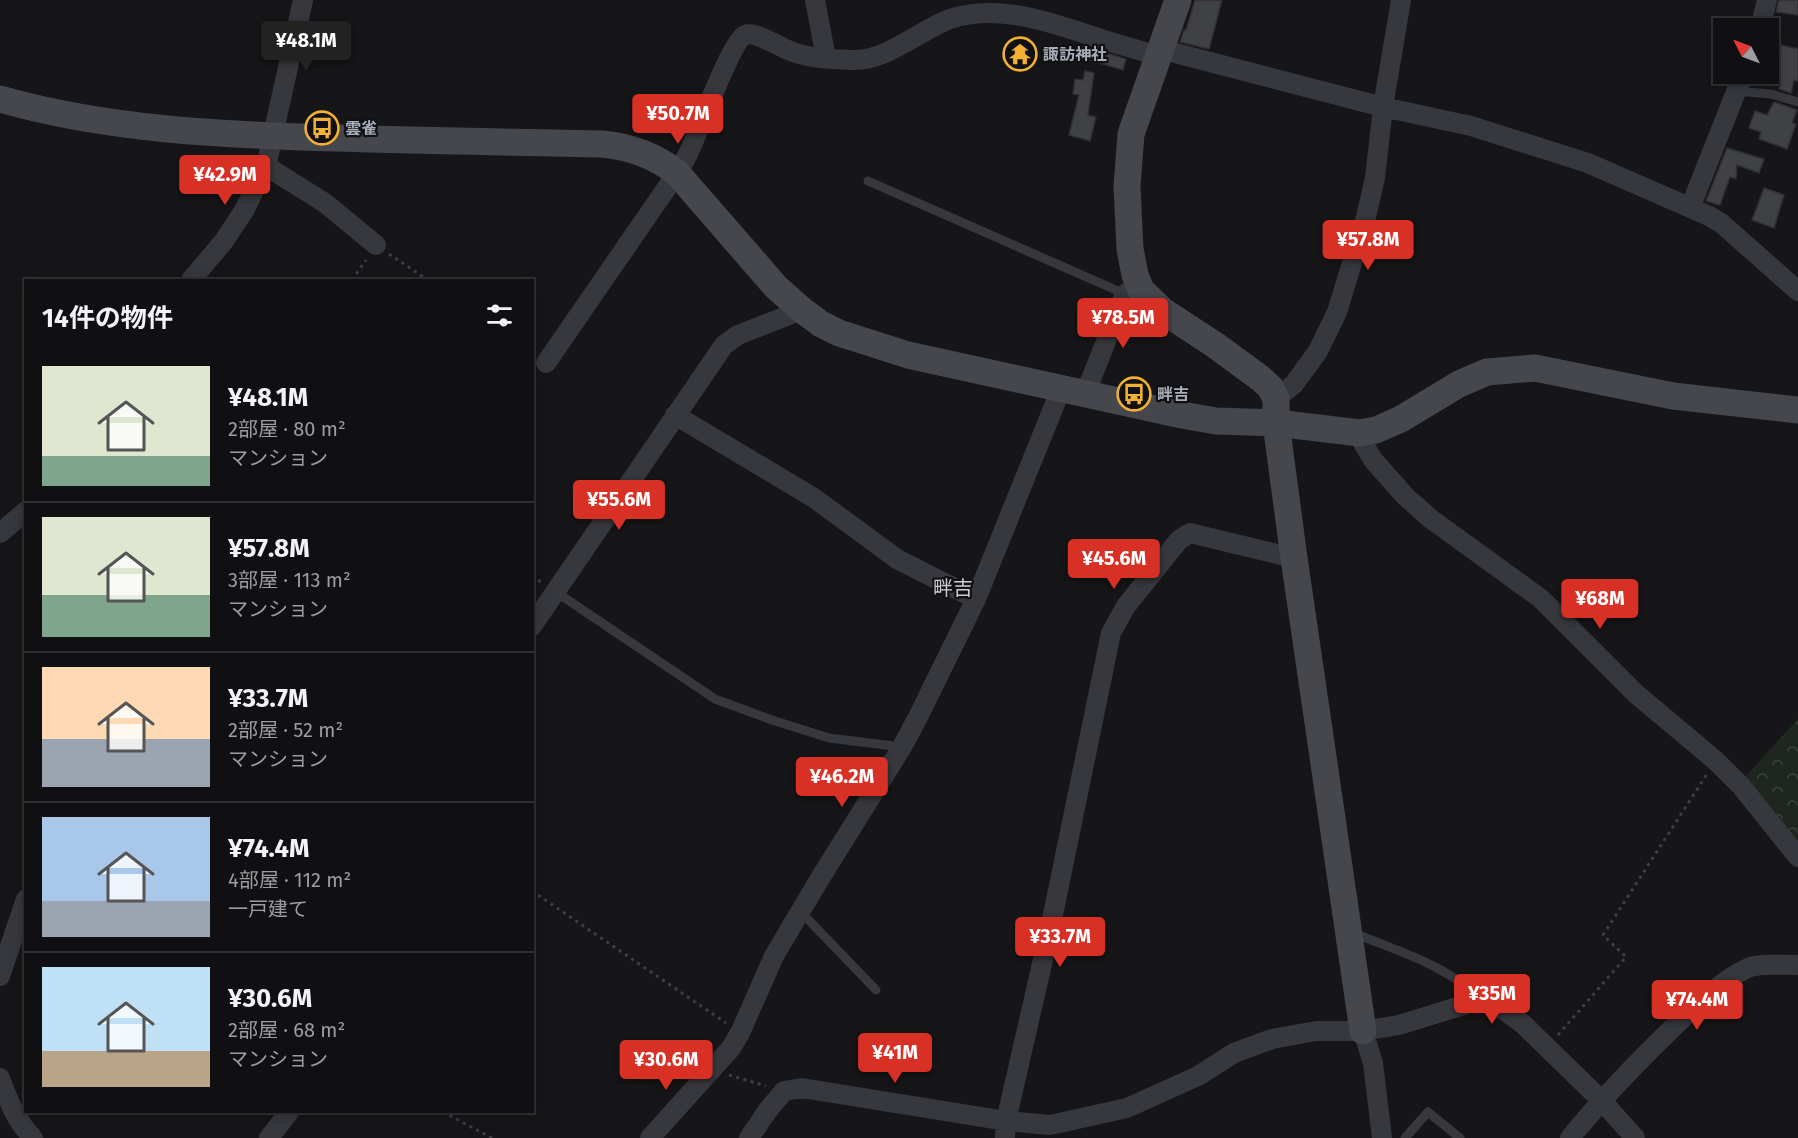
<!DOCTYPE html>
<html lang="ja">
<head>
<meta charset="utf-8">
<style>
	:root { --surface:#101012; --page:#1e1e20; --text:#f1f3f6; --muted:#9c9d9f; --line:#303032; --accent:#d93025 }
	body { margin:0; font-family:"Fira Sans","Noto Sans JP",sans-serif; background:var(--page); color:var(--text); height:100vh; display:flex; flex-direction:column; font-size:22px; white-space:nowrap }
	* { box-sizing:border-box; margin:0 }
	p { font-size:20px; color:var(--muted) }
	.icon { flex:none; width:33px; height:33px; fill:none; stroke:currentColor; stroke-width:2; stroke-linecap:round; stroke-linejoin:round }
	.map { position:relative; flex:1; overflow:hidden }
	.drawer { position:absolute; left:24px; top:279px; width:510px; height:834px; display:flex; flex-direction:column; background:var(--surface); border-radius:0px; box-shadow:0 3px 15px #0003,0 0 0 2px var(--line) }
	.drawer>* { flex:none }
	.needle { width:39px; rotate:312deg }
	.buttons { position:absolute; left:1713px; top:18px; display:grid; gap:12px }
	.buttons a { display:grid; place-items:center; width:66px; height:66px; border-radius:0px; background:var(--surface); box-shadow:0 3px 15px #0003,0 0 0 2px var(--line); font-size:30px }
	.price { position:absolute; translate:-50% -51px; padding:0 14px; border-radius:6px; background:var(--accent); color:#fff; font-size:20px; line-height:39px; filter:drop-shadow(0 2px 3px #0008) }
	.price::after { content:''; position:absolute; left:50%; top:36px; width:18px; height:14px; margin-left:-9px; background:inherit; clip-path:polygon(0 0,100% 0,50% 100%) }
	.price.active { background:#222; color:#fff }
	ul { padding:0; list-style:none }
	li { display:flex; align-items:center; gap:18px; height:150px; padding:0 18px }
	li+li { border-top:2px solid var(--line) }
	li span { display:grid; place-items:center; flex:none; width:168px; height:120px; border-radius:0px; color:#555 }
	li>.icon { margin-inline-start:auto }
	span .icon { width:72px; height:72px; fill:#fffc; stroke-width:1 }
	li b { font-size:26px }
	h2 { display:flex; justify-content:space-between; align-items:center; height:72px; padding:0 18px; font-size:26px }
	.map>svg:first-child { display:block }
	.forest { fill:url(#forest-crowns) }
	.building { fill:#404145; stroke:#303034; stroke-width:1.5 }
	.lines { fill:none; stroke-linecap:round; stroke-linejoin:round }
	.path { stroke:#3d3f44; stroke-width:3; stroke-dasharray:3 4.5; stroke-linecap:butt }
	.lane { stroke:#37383d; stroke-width:9 }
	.street { stroke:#37383d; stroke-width:20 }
	.secondary { stroke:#45474d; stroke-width:27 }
	.labels { text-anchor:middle; stroke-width:4.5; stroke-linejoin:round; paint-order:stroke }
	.poi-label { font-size:16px; font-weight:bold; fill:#a8adb8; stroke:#111113; text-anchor:start }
	.quarter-label { font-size:20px; fill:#c9ccd4; stroke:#111113 }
</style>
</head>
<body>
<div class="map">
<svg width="1798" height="1138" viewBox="0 0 1798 1138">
	<defs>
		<pattern id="forest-crowns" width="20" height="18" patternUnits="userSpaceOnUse" patternTransform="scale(1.5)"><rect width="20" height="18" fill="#1e261f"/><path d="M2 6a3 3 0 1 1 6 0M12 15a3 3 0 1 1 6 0" fill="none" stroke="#3c433d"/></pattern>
	</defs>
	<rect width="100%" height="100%" fill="#161618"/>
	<path class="forest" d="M1798,719V842L1744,778Z"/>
	<path class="building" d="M1195,0H1222L1209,49L1180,42L1184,30H1186Z
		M1779,0H1798V15L1776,12Z
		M1781,45L1798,49V81L1794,80L1791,93L1779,89L1781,84L1779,82L1768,80V51L1780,53Z
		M1083,46L1126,59L1123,70L1080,57Z
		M1085,71L1094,73L1088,115L1096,117L1090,141L1069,135L1079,95L1073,94L1075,79L1083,80Z
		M1774,102L1797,110L1792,123L1796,124L1787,149L1759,139L1761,132L1749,128L1755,111L1767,115Z
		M1727,148L1764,159L1759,173L1737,165L1736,179L1730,177L1720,205L1706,201Z
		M1764,188L1784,195L1774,228L1752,220Z"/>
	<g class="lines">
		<path class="path" d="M389,254L428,280
			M352,280L366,260
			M532,384L537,378
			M532,576L541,582
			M532,891L726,1023
			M1558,1035L1626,957L1603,935L1707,774
			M729,1075L766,1086
			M443,1112L492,1138"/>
		<path class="lane" d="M1736,91L1771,94L1798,102
			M868,181L1125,294
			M556,592L715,699L772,720L829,738L902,747
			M800,911L876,990
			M1354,933C1394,950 1451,966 1480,1000
			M1405,1138L1428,1112L1460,1138"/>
		<path class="street" d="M815,0L826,58
			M1760,28L1767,0
			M1160,49L1383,107L1471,126L1588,163L1709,216L1721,223L1798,291
			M266,166L325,203L376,245
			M1690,208L1743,74
			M191,280L224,241L245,209L266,166L303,0
			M546,363L677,173C681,167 685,160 688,154C698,134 731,41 745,35C755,31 778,46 788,50C808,59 832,59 855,60C888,60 920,30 950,19C999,2 1055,24 1101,39C1120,45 1139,50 1158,56
			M1085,394L1125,294L1139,286
			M1276,399L1294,384L1318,351L1337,312L1366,217L1375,178L1383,107L1401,0
			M675,415L814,498L897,559L976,599
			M1360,433L1364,445L1374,461L1406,497L1431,519L1540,598L1635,693L1716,761L1741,786L1798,857
			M0,533L26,511
			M532,626L724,345L738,335L802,310
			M0,976L26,899
			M1363,1031L1373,1063L1382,1138
			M0,1078C8,1100 16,1121 33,1138
			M269,1138L289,1112
			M650,1138L731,1048L740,1033L774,956L819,880L902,747L919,715L976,599L1061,389
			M749,1138L768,1110L784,1091L802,1088L1006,1121L1050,1125L1127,1108L1198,1076L1234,1053L1272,1039L1316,1031H1363L1399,1025L1480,1000L1503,1009L1524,1025L1601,1100L1635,1138
			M1005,1138L1006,1121L1050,929L1111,633L1126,606L1179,540L1190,533L1294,558
			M1570,1138C1605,1095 1643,1056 1683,1018C1702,1000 1724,979 1748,968C1759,963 1785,965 1798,965"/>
		<path class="secondary" d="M1178,0L1131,134L1127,186L1130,249L1135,275L1141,290L1163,311L1215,345L1260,378L1270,387L1276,399V423L1294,558L1363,1031
			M0,99C109,130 225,135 338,138C426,141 514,142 602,144C631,147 654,155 677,173L776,287L802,310L821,324L839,333L908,355L1182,415L1216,421L1276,423L1360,433L1376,430L1401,419L1459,384L1487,372L1535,368L1673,396L1798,410"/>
	</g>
	<defs>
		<symbol id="temple-ring" viewBox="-11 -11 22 22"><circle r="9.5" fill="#111113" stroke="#f2b134" stroke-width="1.5"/><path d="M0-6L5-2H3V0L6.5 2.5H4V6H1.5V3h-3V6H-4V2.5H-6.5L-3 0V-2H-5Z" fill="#f2b134"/></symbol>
		<symbol id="bus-ring" viewBox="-11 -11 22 22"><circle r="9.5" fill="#111113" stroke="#f2b134" stroke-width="1.5"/><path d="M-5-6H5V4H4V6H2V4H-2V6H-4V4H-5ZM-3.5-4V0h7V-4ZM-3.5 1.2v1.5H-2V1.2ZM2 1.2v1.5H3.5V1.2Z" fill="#f2b134"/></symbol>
	</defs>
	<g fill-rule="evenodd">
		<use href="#temple-ring" x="1001" y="35" width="38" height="38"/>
		<use href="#bus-ring" x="303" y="109" width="38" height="38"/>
		<use href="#bus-ring" x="1115" y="375" width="38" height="38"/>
	</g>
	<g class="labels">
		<g class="poi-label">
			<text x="1043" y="60">諏訪神社</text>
			<text x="345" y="134">雲雀</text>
			<text x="1157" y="400">畔吉</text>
		</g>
		<g class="quarter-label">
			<text x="953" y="595">畔吉</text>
		</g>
	</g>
</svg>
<div class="buttons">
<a><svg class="needle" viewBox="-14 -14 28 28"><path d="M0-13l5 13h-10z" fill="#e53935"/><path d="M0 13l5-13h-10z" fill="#9c9d9f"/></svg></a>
</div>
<b class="price active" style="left:306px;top:72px">¥48.1M</b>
<b class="price" style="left:678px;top:145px">¥50.7M</b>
<b class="price" style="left:225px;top:206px">¥42.9M</b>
<b class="price" style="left:1368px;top:271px">¥57.8M</b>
<b class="price" style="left:1123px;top:349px">¥78.5M</b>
<b class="price" style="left:619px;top:531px">¥55.6M</b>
<b class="price" style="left:1114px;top:590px">¥45.6M</b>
<b class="price" style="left:1600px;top:630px">¥68M</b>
<b class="price" style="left:842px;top:808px">¥46.2M</b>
<b class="price" style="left:1060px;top:968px">¥33.7M</b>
<b class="price" style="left:1492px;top:1025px">¥35M</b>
<b class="price" style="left:1697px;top:1031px">¥74.4M</b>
<b class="price" style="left:895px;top:1084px">¥41M</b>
<b class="price" style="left:666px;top:1091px">¥30.6M</b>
<section class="drawer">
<h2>14件の物件<svg class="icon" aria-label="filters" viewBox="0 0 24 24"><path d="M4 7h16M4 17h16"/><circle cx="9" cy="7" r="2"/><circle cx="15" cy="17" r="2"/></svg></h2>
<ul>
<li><span style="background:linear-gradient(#dfe7d0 75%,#7fa58c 0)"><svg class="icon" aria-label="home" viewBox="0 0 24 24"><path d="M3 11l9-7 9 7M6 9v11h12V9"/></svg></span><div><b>¥48.1M</b><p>2部屋 · 80 m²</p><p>マンション</p></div></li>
<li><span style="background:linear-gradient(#dfe7d0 65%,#7fa58c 0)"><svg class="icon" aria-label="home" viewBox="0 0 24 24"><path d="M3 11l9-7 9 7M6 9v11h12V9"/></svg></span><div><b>¥57.8M</b><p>3部屋 · 113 m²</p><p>マンション</p></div></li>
<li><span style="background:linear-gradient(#ffd9b3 60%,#9aa5b1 0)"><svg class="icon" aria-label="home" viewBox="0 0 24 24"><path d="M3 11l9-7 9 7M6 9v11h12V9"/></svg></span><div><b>¥33.7M</b><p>2部屋 · 52 m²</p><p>マンション</p></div></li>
<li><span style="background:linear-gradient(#a9c7e8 70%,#9aa5b1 0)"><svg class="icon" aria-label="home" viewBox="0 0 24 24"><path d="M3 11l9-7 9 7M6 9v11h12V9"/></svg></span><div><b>¥74.4M</b><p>4部屋 · 112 m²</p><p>一戸建て</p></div></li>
<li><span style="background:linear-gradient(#bfe0f5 70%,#b9a48a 0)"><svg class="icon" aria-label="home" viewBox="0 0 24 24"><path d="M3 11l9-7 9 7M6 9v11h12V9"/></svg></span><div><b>¥30.6M</b><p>2部屋 · 68 m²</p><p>マンション</p></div></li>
</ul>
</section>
</div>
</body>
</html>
